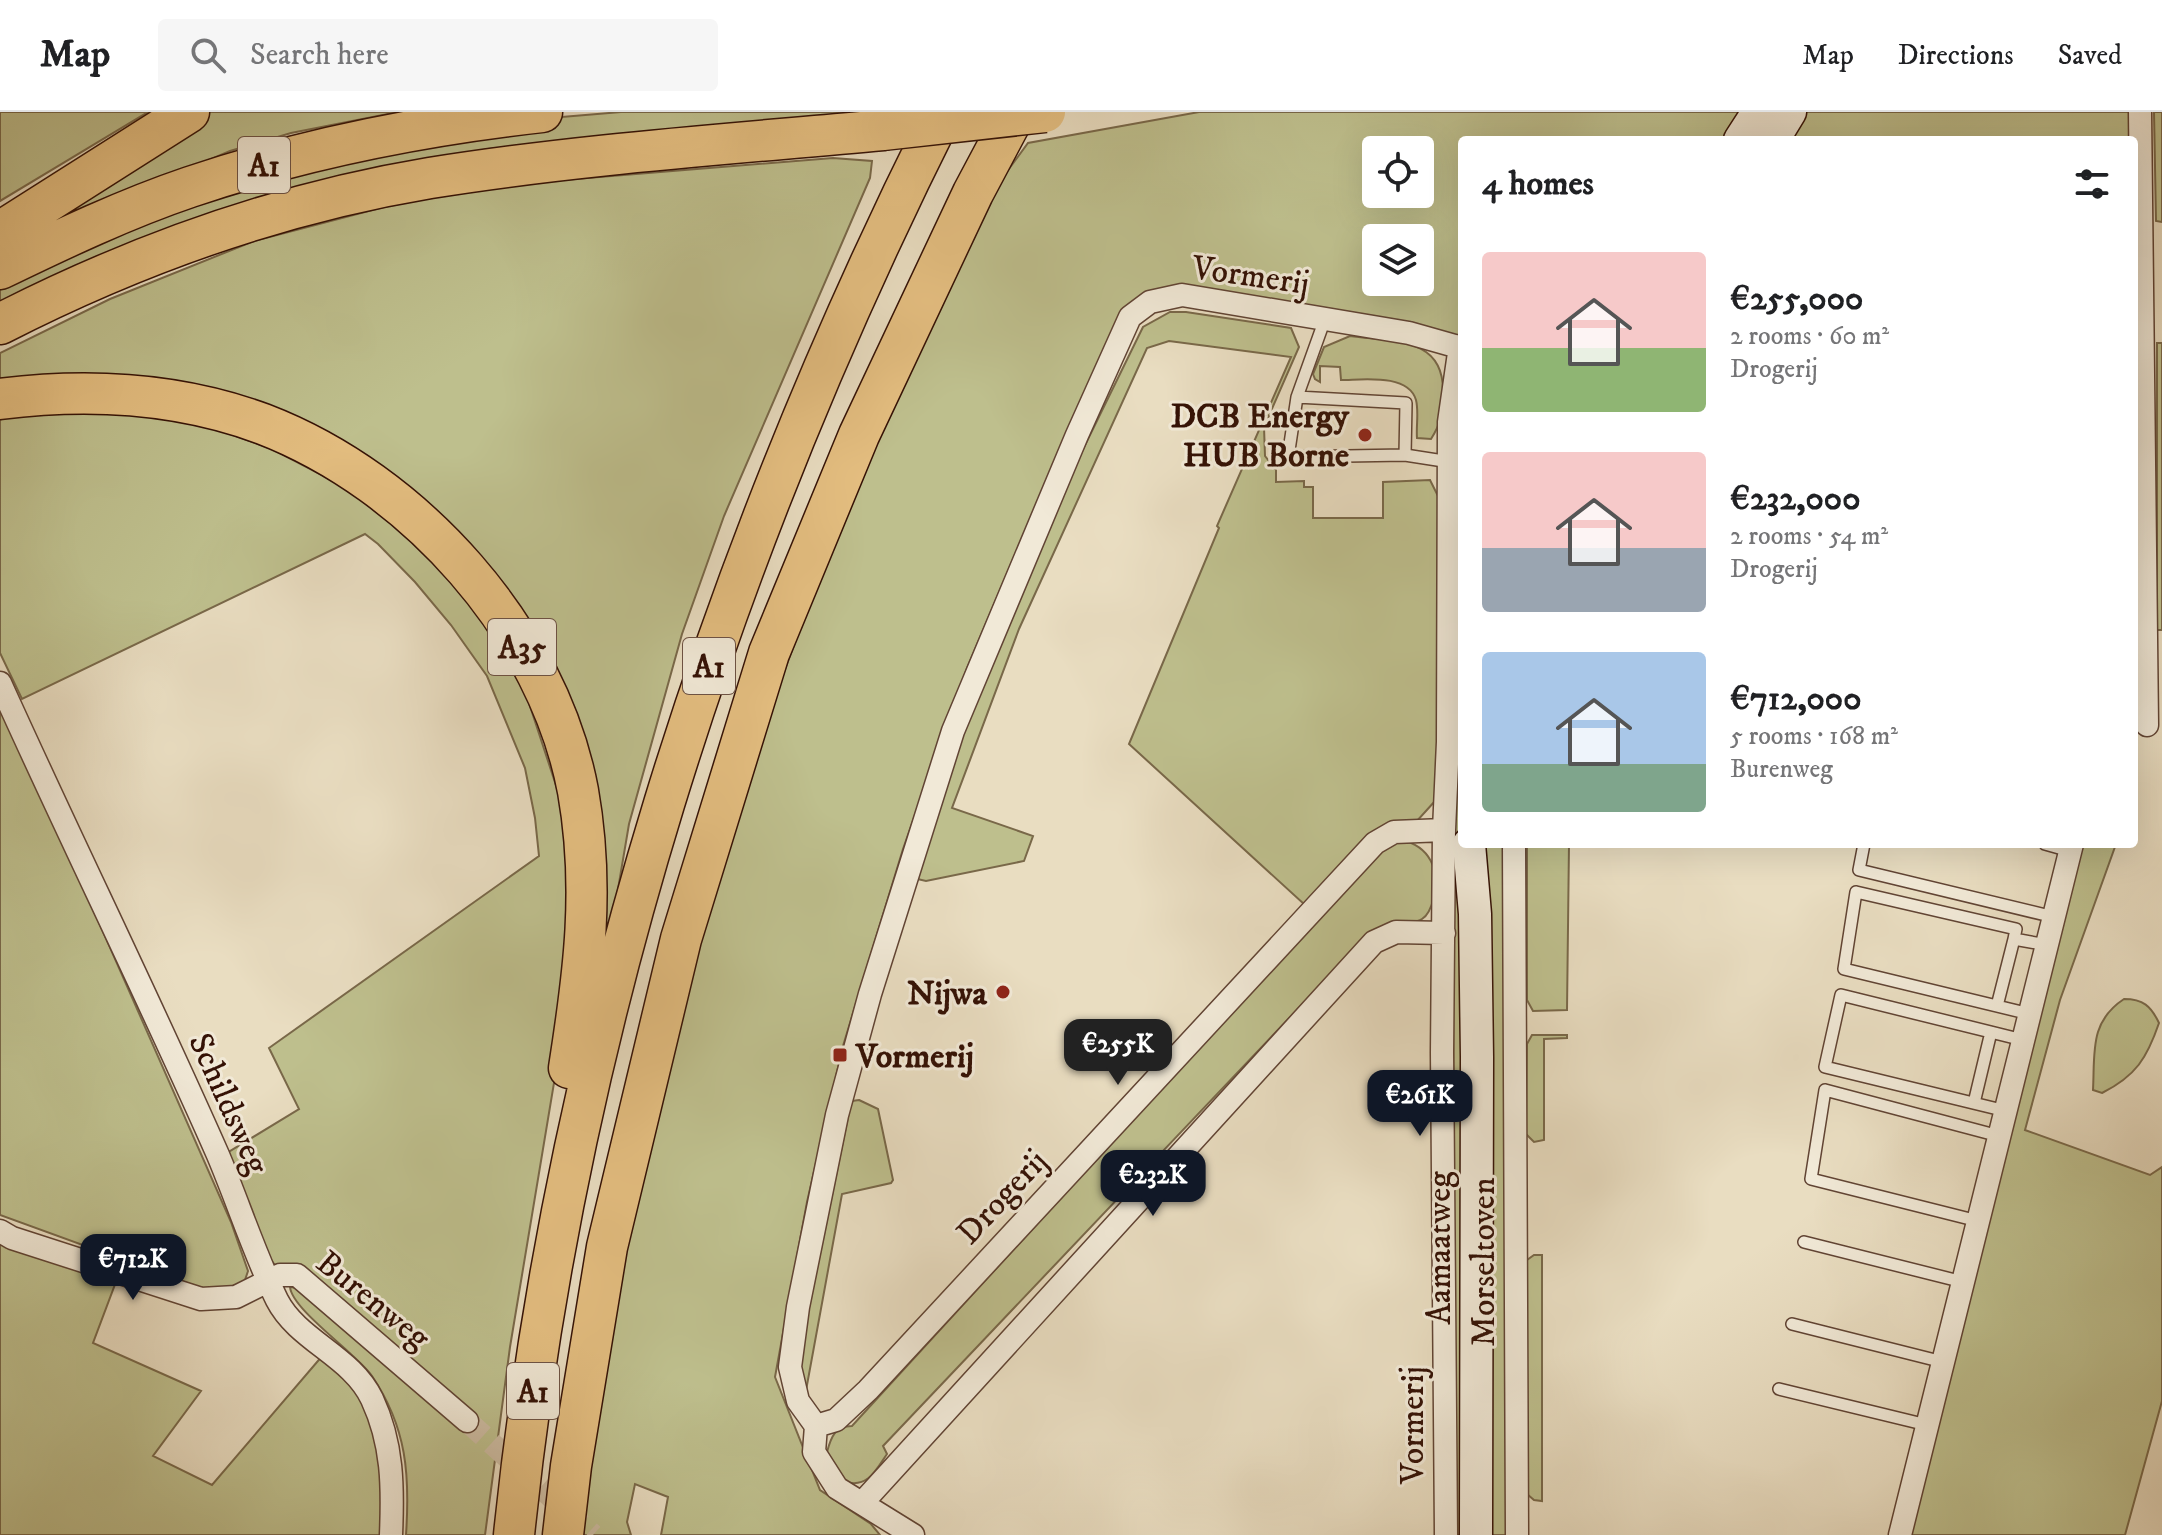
<!DOCTYPE html>
<html lang="en">
<head>
<meta charset="utf-8">
<style>
	:root { --surface:#fff; --page:#f6f6f6; --text:#202124; --muted:#757577; --line:#e0e0e0; --accent:#111827 }
	body { margin:0; font-family:"IM FELL DW Pica",serif; background:var(--page); color:var(--text); height:100vh; display:flex; flex-direction:column; font-size:30px; white-space:nowrap }
	* { box-sizing:border-box; margin:0 }
	p { font-size:26px; color:var(--muted) }
	.icon { flex:none; width:44px; height:44px; fill:none; stroke:currentColor; stroke-width:2; stroke-linecap:round; stroke-linejoin:round }
	.map { position:relative; flex:1; overflow:hidden }
	.details { position:absolute; left:1458px; top:24px; width:680px; height:712px; display:flex; flex-direction:column; background:var(--surface); border-radius:8px; box-shadow:0 8px 32px #0002 }
	.details>* { flex:none }
	.fabs { position:absolute; left:1362px; top:24px; display:grid; gap:16px }
	.fabs a { display:grid; place-items:center; width:72px; height:72px; border-radius:8px; background:var(--surface); box-shadow:0 8px 32px #0002; font-size:40px }
	.price { position:absolute; translate:-50% -68px; padding:0 18px; border-radius:16px; background:var(--accent); color:#fff; font-size:26px; line-height:52px; filter:drop-shadow(0 2px 4px #0008) }
	.price::after { content:''; position:absolute; left:50%; top:48px; width:24px; height:18px; margin-left:-12px; background:inherit; clip-path:polygon(0 0,100% 0,50% 100%) }
	.price.active { background:#222; color:#fff }
	ul { padding:0; list-style:none }
	li { display:flex; align-items:center; gap:24px; height:200px; padding:0 24px }
	li span { display:grid; place-items:center; flex:none; width:224px; height:160px; border-radius:8px; color:#555 }
	li>.icon { margin-inline-start:auto }
	span .icon { width:96px; height:96px; fill:#fffc; stroke-width:1 }
	li b { font-size:34px }
	h2 { display:flex; justify-content:space-between; align-items:center; height:96px; padding:0 24px; font-size:34px }
	header { display:flex; align-items:center; gap:48px; box-sizing:border-box; height:112px; padding:0 40px; background:var(--surface); border-bottom:2px solid var(--line) }
	header strong { font-size:38px }
	nav { display:flex; gap:44px; margin-inline-start:auto; font-size:28px }
	.search { width:560px; height:72px; background:var(--page); display:flex; align-items:center; gap:20px; box-sizing:border-box; padding:0 28px; border-radius:8px; color:var(--muted); font-size:30px }
	.map>svg:first-child { display:block }
	.green { fill:#bebf8d; stroke:#796849; stroke-width:2; fill-rule:evenodd }
	.lines { fill:none; stroke-linecap:round; stroke-linejoin:round }
	.minor-tunnel { stroke:#cebea5; stroke-width:22; stroke-dasharray:22 11; stroke-linecap:butt }
	.service-casing { stroke:#614434; stroke-width:14 }
	.minor-casing { stroke:#614434; stroke-width:25 }
	.secondary-casing { stroke:#341105; stroke-width:35 }
	.motorway-casing { stroke:#341105; stroke-width:43 }
	.service { stroke:#f1e9d7; stroke-width:11 }
	.minor { stroke:#f1e9d7; stroke-width:22 }
	.secondary { stroke:#f1e9d7; stroke-width:32 }
	.motorway { stroke:#e4be80; stroke-width:40 }
	.motorway-bridge-casing { stroke:#341105; stroke-width:43; stroke-linecap:butt }
	.motorway-bridge { stroke:#e4be80; stroke-width:40 }
	.poi-dot { fill:#8f2418; stroke:#f1e9d7; stroke-width:3 }
	.labels { text-anchor:middle; stroke-width:6; stroke-linejoin:round; paint-order:stroke }
	.shield { fill:#f1e9d7; stroke:#6d5244; stroke-width:2 }
	.shield-label { font-size:32px; font-weight:bold; fill:#341105 }
	.street-label { font-size:34px; fill:#341105; stroke:#f1e9d7 }
	.poi-label { font-size:34px; font-weight:bold; fill:#341105; stroke:#f1e9d7; text-anchor:end }
</style>
</head>
<body>
<header>
<strong>Map</strong>
<div class="search"><svg class="icon" aria-label="search" viewBox="0 0 24 24"><circle cx="10" cy="10" r="6"/><path d="M15 15l6 6"/></svg>Search here</div>
<nav><a>Map</a><a>Directions</a><a>Saved</a></nav>
</header>
<div class="map">
<svg width="2162" height="1423" viewBox="0 0 2162 1423">
	<rect width="100%" height="100%" fill="#e9ddc1"/>
	<filter id="stains"><feTurbulence type="fractalNoise" baseFrequency=".0025" numOctaves="4"/><feColorMatrix values="0 0 0 0 .2 0 0 0 0 .09 0 0 0 0 .02 0 0 0 .5 -.17"/></filter>
	<radialGradient id="worn" r=".72"><stop offset=".6" stop-color="#630" stop-opacity="0"/><stop offset="1" stop-color="#630" stop-opacity=".3"/></radialGradient>
	<path class="green" d="M0,0H148L0,89Z
		M205,0H398L291,21L230,39L111,90L11,125Z
		M621,0H881L488,37L431,48L0,199V168L139,106L478,12Z
		M1199,0H2137L2134,28H1462V227L1151,180L1050,360L967,556L903,737L843,934L807,1090L775,1265L820,1378L871,1412L880,1423H661L668,1385L635,1372L627,1410L631,1423H583L592,1330L642,1041L672,923L762,619L812,485L888,300L1003,65L1028,31ZM1376,38H1420V82H1376ZM1376,126H1420V170H1376Z
		M2154,0H2162V110L2156,109Z
		M833,46L872,49L870,66L724,404L682,522L629,712L615,795L579,955L594,845L549,576L330,334L0,276V241L110,187L254,129L384,95L488,74Z
		M1170,200H1186L1291,216L1299,235L1264,315L1265,344L1276,358V370L1304,369V375H1313V406H1383V370L1430,368L1440,388L1439,591L1435,689L1416,710L1305,793L1129,632L1219,416L1217,414L1291,245L1169,229L1147,236L1019,517L952,696L1033,724L1024,749L926,769L913,766L943,671L1063,378L1143,215Z
		M1350,224C1392,230 1444,224 1443,280C1442,301 1442,310 1431,327L1417,326C1416,314 1419,300 1416,288C1408,261 1362,268 1341,268L1340,255L1320,254V270L1315,267L1313,262L1324,235Z
		M2157,231H2162V518H2157Z
		M26,298L149,302L213,316L272,337L343,374L425,436L483,505L527,585L568,710L573,749L558,947L510,1235L485,1423H406C410,1363 407,1316 372,1264C357,1242 292,1198 290,1175L298,1176C290,1166 278,1158 271,1148C252,1123 239,1071 227,1041L299,997L269,936L539,744L535,706L525,656L487,564L451,513L415,470L378,432L365,422L22,587L0,541V302Z
		M1461,303L1462,732H1507V1423H1454L1453,673L1459,622Z
		M0,586L231,1110L248,1159L244,1171L216,1178L201,1176L0,1103Z
		M1401,728C1430,734 1440,758 1434,785C1432,793 1429,803 1422,807C1416,811 1405,810 1397,813C1387,816 1378,820 1368,823L883,1334L887,1342C876,1358 868,1376 846,1370L827,1340C831,1325 835,1314 852,1314L1384,733Z
		M1527,732H1569L1567,898L1533,899L1527,888Z
		M2080,732H2116L2060,888L2025,1018L2150,1063L2162,1055V1289L2125,1423H1910Z
		M2124,887C2143,887 2151,894 2159,911C2147,946 2136,964 2102,981L2093,978C2095,941 2089,910 2124,887Z
		M1532,923H1567V926L1544,927V1028L1534,1030L1526,1022L1527,932Z
		M859,988L878,997L893,1068L891,1071L842,1082L805,1284L796,1259L850,995L852,989Z
		M0,1125L117,1167L93,1231L201,1279L153,1344L212,1373L323,1243L356,1275L383,1344V1423H0Z
		M1534,1143H1542V1389L1534,1388L1527,1382V1148Z"/>
	<g class="lines">
		<path class="minor-tunnel" d="M467,1309L593,1423"/>
		<defs>
			<path id="service" d="M1325,207L1297,285L1288,345L1405,343L1450,350
				M1297,285L1406,291L1405,343
				M1864,732L1859,758L2054,805
				M2045,732L2070,739
				M1997,894L2014,827
				M2030,902L1844,857L1856,780L2016,817L2014,827L2047,833
				M1974,991L1991,920
				M2006,999L1825,955L1841,883L2023,928
				M1978,1109L1811,1067L1825,978L1999,1024
				M1804,1130L1963,1170
				M1792,1212L1943,1250
				M1779,1277L1927,1313"/>
			<path id="minor" d="M2140,0L2147,613
				M0,571C71,729 148,884 218,1043C238,1090 254,1141 277,1188C298,1229 352,1244 372,1287C393,1332 393,1375 391,1423
				M1514,732L1517,1423
				M0,1119L12,1126L201,1187L236,1185L280,1163H297L467,1309
				M816,1314L836,1308L868,1278L1375,731L1394,720L1444,718
				M863,1390L1374,830L1396,820L1444,821
				M913,1423L837,1376L814,1340L816,1314L798,1289L790,1255L798,1195L837,1003L870,882L953,619L1077,323L1130,205L1150,190L1182,183L1409,221L1462,236
				M1446,1423L1442,941L1444,718L1448,630L1449,310L1460,234
				M1900,1423L2072,732"/>
			<path id="secondary" d="M1740,28L1758,0
				M1773,28L1790,0
				M1469,732L1475,802L1477,945L1476,1423"/>
			<path id="motorway" d="M0,120L189,0
				M0,157C62,127 125,97 190,75C303,37 424,13 542,0
				M0,212C135,143 280,91 430,66C580,42 732,32 883,18
				M0,287C88,276 179,281 263,312C414,370 548,519 578,679C595,775 584,861 569,956
				M514,1423C565,927 720,444 943,0
				M563,1423L571,1354L607,1135L681,827L769,541L859,323L973,81L1016,0"/>
		</defs>
		<use href="#service" class="service-casing"/>
		<use href="#minor" class="minor-casing"/>
		<use href="#secondary" class="secondary-casing"/>
		<use href="#motorway" class="motorway-casing"/>
		<use href="#service" class="service"/>
		<use href="#minor" class="minor"/>
		<use href="#secondary" class="secondary"/>
		<use href="#motorway" class="motorway"/>
		<defs>
			<path id="motorway-bridge" d="M883,18L1045,0"/>
		</defs>
		<use href="#motorway-bridge" class="motorway-bridge-casing"/>
		<use href="#motorway-bridge" class="motorway-bridge"/>
	</g>
	<g class="poi-dot">
		<circle cx="1365" cy="323" r="8"/>
		<circle cx="1003" cy="880" r="8"/>
		<rect x="832" y="935" width="16" height="16" rx="4"/>
	</g>
	<g class="labels">
		<g class="shield">
			<rect x="238" y="25" width="52" height="56" rx="6"/>
			<rect x="488" y="507" width="68" height="56" rx="6"/>
			<rect x="683" y="526" width="52" height="56" rx="6"/>
			<rect x="507" y="1251" width="52" height="56" rx="6"/>
		</g>
		<g class="shield-label">
			<text x="264" y="64">A1</text>
			<text x="522" y="546">A35</text>
			<text x="709" y="565">A1</text>
			<text x="533" y="1290">A1</text>
		</g>
		<g class="street-label">
			<text transform="translate(1251 162) rotate(8)" y="12">Vormerij</text>
			<text transform="translate(230 991) rotate(66)" y="12">Schildsweg</text>
			<text transform="translate(1001 1084) rotate(-47)" y="12">Drogerij</text>
			<text transform="translate(1438 1136) rotate(-90)" y="12">Aamaatweg</text>
			<text transform="translate(1482 1150) rotate(-90)" y="12">Morseltoven</text>
			<text transform="translate(374 1187) rotate(39)" y="12">Burenweg</text>
			<text transform="translate(1411 1313) rotate(-90)" y="12">Vormerij</text>
		</g>
		<g class="poi-label">
			<text x="1349" y="315">DCB Energy<tspan x="1349" dy="39">HUB Borne</tspan></text>
			<text x="987" y="892">Nijwa</text>
			<text x="856" y="955" text-anchor="start">Vormerij</text>
		</g>
	</g>
	<rect width="100%" height="100%" filter="url(#stains)"/>
	<rect width="100%" height="100%" fill="url(#worn)"/>
</svg>
<div class="fabs">
<a><svg class="icon" aria-label="locate" viewBox="0 0 24 24"><circle cx="12" cy="12" r="6"/><path d="M12 2v4M12 18v4M2 12h4M18 12h4"/></svg></a>
<a><svg class="icon" aria-label="layers" viewBox="0 0 24 24"><path d="M12 4l9 5-9 5-9-5zM3 14l9 5 9-5"/></svg></a>
</div>
<b class="price active" style="left:1118px;top:975px">€255K</b>
<b class="price" style="left:1420px;top:1026px">€261K</b>
<b class="price" style="left:1153px;top:1106px">€232K</b>
<b class="price" style="left:133px;top:1190px">€712K</b>
<section class="details">
<h2>4 homes<svg class="icon" aria-label="filters" viewBox="0 0 24 24"><path d="M4 7h16M4 17h16"/><circle cx="9" cy="7" r="2"/><circle cx="15" cy="17" r="2"/></svg></h2>
<ul>
<li><span style="background:linear-gradient(#f6c9c9 60%,#8fb573 0)"><svg class="icon" aria-label="home" viewBox="0 0 24 24"><path d="M3 11l9-7 9 7M6 9v11h12V9"/></svg></span><div><b>€255,000</b><p>2 rooms · 60 m²</p><p>Drogerij</p></div></li>
<li><span style="background:linear-gradient(#f6c9c9 60%,#9aa5b1 0)"><svg class="icon" aria-label="home" viewBox="0 0 24 24"><path d="M3 11l9-7 9 7M6 9v11h12V9"/></svg></span><div><b>€232,000</b><p>2 rooms · 54 m²</p><p>Drogerij</p></div></li>
<li><span style="background:linear-gradient(#a9c7e8 70%,#7fa58c 0)"><svg class="icon" aria-label="home" viewBox="0 0 24 24"><path d="M3 11l9-7 9 7M6 9v11h12V9"/></svg></span><div><b>€712,000</b><p>5 rooms · 168 m²</p><p>Burenweg</p></div></li>
</ul>
</section>
</div>
</body>
</html>
